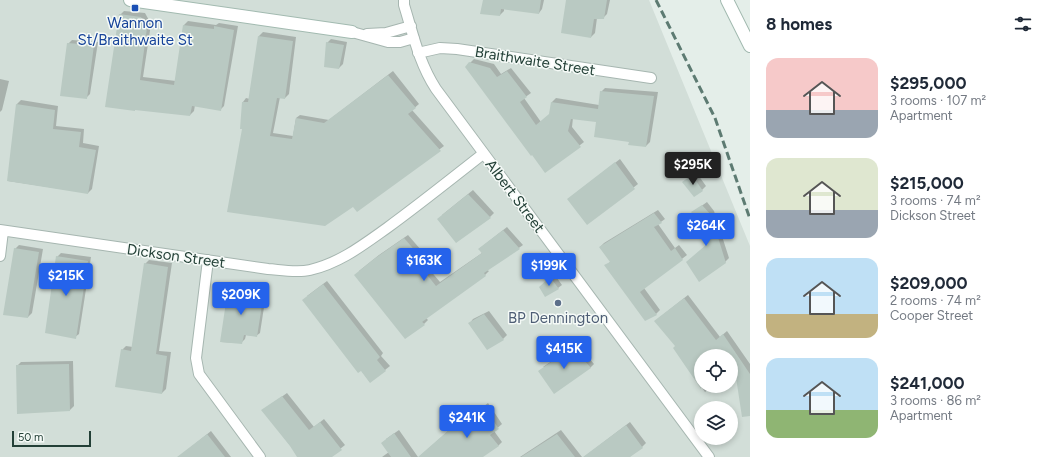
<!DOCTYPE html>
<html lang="en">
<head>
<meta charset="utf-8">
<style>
	:root { --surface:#fff; --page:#f2f2f3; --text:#1f2937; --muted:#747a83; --accent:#2563eb }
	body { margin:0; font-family:Figtree,sans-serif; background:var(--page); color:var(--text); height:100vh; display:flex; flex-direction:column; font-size:15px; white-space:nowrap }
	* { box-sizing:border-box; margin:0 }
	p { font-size:13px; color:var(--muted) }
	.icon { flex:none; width:22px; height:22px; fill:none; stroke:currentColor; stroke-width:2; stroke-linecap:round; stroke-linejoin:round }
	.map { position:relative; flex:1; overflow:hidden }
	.drawer { display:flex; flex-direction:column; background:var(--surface); width:300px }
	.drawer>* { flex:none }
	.controls { position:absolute; left:694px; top:349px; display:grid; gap:8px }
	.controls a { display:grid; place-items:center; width:44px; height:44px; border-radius:50%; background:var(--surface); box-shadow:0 2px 6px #0003; font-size:20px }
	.scale { position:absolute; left:12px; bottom:10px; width:79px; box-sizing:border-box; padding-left:4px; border:2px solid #234037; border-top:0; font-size:11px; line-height:14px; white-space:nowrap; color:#234037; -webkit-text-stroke:3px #f5faf7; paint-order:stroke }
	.price { position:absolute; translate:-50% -34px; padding:0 9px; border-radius:4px; background:var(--accent); color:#fff; font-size:13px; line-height:26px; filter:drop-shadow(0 1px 2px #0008) }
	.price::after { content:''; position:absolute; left:50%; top:24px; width:12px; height:9px; margin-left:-6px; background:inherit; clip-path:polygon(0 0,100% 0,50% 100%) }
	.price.current { background:#222; color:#fff }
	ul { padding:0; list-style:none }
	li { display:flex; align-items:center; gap:12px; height:100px; padding:0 16px }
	li span { display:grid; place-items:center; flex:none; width:112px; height:80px; border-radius:12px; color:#555 }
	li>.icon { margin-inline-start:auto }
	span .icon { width:48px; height:48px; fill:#fffc; stroke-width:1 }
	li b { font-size:17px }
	h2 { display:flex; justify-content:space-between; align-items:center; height:48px; padding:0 16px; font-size:17px }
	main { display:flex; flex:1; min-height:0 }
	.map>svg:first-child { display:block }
	.built { fill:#d2ded8; fill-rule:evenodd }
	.shadow { fill:#0003 }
	.building { fill:#b9c9c2 }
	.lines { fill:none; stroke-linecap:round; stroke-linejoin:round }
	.street-casing { stroke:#a6b6b0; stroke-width:12 }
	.secondary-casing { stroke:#a2bab0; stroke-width:14 }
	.street { stroke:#fff; stroke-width:10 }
	.secondary { stroke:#fff; stroke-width:12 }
	.rail { stroke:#5d7b72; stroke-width:3; stroke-dasharray:8 4; stroke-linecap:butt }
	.transit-dot { fill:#1a4fb4; stroke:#f5faf7; stroke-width:1.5 }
	.service-dot { fill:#5c6f8a; stroke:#f5faf7; stroke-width:1.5 }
	.labels { text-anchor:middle; stroke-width:3; stroke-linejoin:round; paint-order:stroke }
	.transit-label { font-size:15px; fill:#164399; stroke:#f5faf7 }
	.street-label { font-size:15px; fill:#234037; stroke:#f5faf7 }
	.service-label { font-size:15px; fill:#4e5e75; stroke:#f5faf7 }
</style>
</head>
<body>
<main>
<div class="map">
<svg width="750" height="457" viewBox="0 0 750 457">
	<rect width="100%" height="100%" fill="#e4eee9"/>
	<path class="built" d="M0,0H649L750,246V457H0ZM701,356H731V386H701ZM701,408H731V438H701Z"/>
	<path class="shadow" d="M484,0H544L542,9L539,13L504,8V11L500,15Z
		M567,0H610L607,14L603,18H597L595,33L591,37Z
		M124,11L145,13L151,24L143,77L176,81L184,25L188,21L216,25L219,23L238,26L224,106L220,110L195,105L194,111L190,115L136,109L120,15Z
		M263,32L296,37L289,94L285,98L280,97L273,133L293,136L296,118L300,115L329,120L393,71L419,104L412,110L444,146L357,211L353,205L243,128H241L243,102L246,98L250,99L259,36Z
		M331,39L347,42L343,64L339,68L327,43Z
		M72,40L98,42L90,94L86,98L68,44Z
		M474,59L494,64L501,74L511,68L531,93L524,98L541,122L550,114L552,102L556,98L599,105L601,92L605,88L658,92L650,142L646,146L630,142L597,121L573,118L572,127L584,142L546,171L466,67Z
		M0,79L9,81L2,110L0,112Z
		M21,100L58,106L56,126L84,129L83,143L99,146L92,189L88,193L8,181L17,104Z
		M620,159L638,184L587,224L572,196Z
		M696,172L706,186L702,190L687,179Z
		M473,190L494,213L490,217L442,215Z
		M707,202L714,211L729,258L725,262L708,244L699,221L693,212Z
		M658,210L665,219L658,224L675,248L679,245L687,255L644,288L660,310L656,314L606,266L611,261L600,247L604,243Z
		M507,227L523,245L487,270L489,271L485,275L426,318L428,320L424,324L359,271L379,255L408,235L428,258L423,262L440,282L482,253L479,249Z
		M19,245L43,249L32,313L28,317L15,249Z
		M61,253L91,257L79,334L75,337L57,257Z
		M149,260L172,263L159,351L171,352L166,389L162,393L122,350L126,346L133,347L145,264Z
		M554,274L562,285L558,288L541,287Z
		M327,281L383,353L381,356L390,366L370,382L307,296Z
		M233,285L267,288L260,333L256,336L246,335L245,339L241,343L221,342L229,289Z
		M688,295L720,337L727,331L750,364V415L735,370L731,373V356H701V386H713L705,392L675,348L677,346L659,318Z
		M489,311L507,335L503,339L470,323L473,319Z
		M577,344L594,364L590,368L543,367Z
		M73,361L74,406L70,410L17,366L21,362Z
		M287,393L314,427L324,419L345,445L330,457H299L263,410Z
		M488,403L502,424L494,431L502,442L498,446L481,457H419L454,426L456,428Z
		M630,422L646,443L642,447L629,457H584Z
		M399,430L418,457H382L389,452L386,439Z
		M561,430L582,457H520Z
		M211,431L231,457H182L185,452Z"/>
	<path class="building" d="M483,0H541L539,14L501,9L500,16L480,14Z
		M566,0H607L604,19H594L591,38L561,33Z
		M119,14L141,17L147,28L140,80L174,85L183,25L214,29V26L234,30L221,111L192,106L190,116L135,110V111L105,107Z
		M258,36L293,41L285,99L277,98L270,136L292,139L296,118L324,123L388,75L416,108L408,114L441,151L357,212L353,207L325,226L227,212L242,129H240L242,102H248Z
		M326,42L344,45L339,69L324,67Z
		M67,43L94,45L87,99L60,96Z
		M469,62L490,68L497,77L507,71L527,97L520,102L536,125L549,114L551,102L598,109L600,91L654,96L646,147L628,145L629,142L594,137L596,122L571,119L568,131L581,147L545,173L532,155L531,156L465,67Z
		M16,104L55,110L53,129L81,132L79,147L96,150L88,194L7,181Z
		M615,162L635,189L587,225L567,199Z
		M692,175L703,191L694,197L682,182Z
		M468,194L491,218L456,243L437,219Z
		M702,205L711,215L726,263L699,282L686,262L707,244L692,226L698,221L691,212Z
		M654,213L662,223L654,227L671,251L675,248L683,260L640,292L657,315L645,321L604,265L610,262L599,247Z
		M503,230L520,249L484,273L486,276L422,322L425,325L405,339L354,275L374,259L404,238L425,262L420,266L436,286L482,253L478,249Z
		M14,248L39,252L28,318L3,315Z
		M56,256L88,261L76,339L45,333Z
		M144,263L168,267L156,354L167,356L162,394L115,387L121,349L131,351Z
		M550,277L559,289L545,297L539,287Z
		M323,284L380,357L377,360L386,371L370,383L361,371L358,373L302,300Z
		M228,289L264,292L257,337L244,335L242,344L220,342Z
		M684,298L716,340L723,334L750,374V416L742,417L735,371L731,374V356H701V389L673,348L675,346L654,321Z
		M484,314L504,340L487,350L468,323Z
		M573,347L591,368L554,394L538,371Z
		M69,364L70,411L17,414L16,365Z
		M282,396L309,430L320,422L342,450L332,457H297L290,446L261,410Z
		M483,406L499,429L490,435L499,446L483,457H418L450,429L451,431Z
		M626,425L643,448L630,457H583Z
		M394,433L411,457H391L381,443Z
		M207,434L225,457H177Z
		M557,434L575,457H521Z"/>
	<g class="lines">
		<defs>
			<path id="street" d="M404,0V5C413,34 419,63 436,89L709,457
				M352,32L388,42H400L414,38
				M367,34L386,33L411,26
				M418,53L440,48L457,49L651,78
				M0,230L268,269C281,270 297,273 310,270C340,263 363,245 387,228C420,204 451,179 483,154
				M0,256L3,231
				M208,260L196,358L199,374L260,457"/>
			<path id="secondary" d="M130,0L352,32
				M727,0L750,46"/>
		</defs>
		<use href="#street" class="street-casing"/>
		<use href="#secondary" class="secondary-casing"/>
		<use href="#street" class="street"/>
		<use href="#secondary" class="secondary"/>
		<path class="rail" d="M656,0L715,118L750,219"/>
	</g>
	<rect class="transit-dot" x="131" y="4" width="8" height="8" rx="2"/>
	<circle class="service-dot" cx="558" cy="303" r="4"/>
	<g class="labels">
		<g class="transit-label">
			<text x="135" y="28">Wannon<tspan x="135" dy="17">St/Braithwaite St</tspan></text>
		</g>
		<g class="street-label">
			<text transform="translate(535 61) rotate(9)" y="5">Braithwaite Street</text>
			<text transform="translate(515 196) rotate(53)" y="5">Albert Street</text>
			<text transform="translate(176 256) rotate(8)" y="5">Dickson Street</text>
		</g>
		<g class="service-label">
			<text x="558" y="323">BP Dennington</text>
		</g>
	</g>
</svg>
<div class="controls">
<a><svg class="icon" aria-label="locate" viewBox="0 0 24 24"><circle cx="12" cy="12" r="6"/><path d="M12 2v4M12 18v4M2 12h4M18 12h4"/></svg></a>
<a><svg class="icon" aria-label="layers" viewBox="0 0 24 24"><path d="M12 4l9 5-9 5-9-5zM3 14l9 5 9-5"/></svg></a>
</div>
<div class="scale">50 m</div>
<b class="price current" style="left:693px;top:186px">$295K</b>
<b class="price" style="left:706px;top:247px">$264K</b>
<b class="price" style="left:424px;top:282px">$163K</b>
<b class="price" style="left:549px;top:287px">$199K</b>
<b class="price" style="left:66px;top:297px">$215K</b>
<b class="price" style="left:241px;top:316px">$209K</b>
<b class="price" style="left:564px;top:370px">$415K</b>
<b class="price" style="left:467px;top:439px">$241K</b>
</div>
<section class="drawer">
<h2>8 homes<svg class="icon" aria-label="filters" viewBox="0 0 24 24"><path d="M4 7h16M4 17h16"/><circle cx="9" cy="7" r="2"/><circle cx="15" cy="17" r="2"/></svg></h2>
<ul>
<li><span style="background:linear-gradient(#f6c9c9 65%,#9aa5b1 0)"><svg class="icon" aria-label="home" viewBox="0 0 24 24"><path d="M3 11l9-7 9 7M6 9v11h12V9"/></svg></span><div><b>$295,000</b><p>3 rooms · 107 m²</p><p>Apartment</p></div></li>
<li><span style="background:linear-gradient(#dfe7d0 65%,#9aa5b1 0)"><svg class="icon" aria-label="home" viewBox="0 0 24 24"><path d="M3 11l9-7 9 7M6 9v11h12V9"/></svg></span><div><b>$215,000</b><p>3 rooms · 74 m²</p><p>Dickson Street</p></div></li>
<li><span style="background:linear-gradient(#bfe0f5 70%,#c2b280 0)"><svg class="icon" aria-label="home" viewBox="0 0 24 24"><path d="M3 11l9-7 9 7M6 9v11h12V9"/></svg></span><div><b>$209,000</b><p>2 rooms · 74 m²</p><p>Cooper Street</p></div></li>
<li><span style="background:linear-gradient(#bfe0f5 65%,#8fb573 0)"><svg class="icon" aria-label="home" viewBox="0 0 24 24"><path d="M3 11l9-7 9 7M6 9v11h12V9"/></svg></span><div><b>$241,000</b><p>3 rooms · 86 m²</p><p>Apartment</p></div></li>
</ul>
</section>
</main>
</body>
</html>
